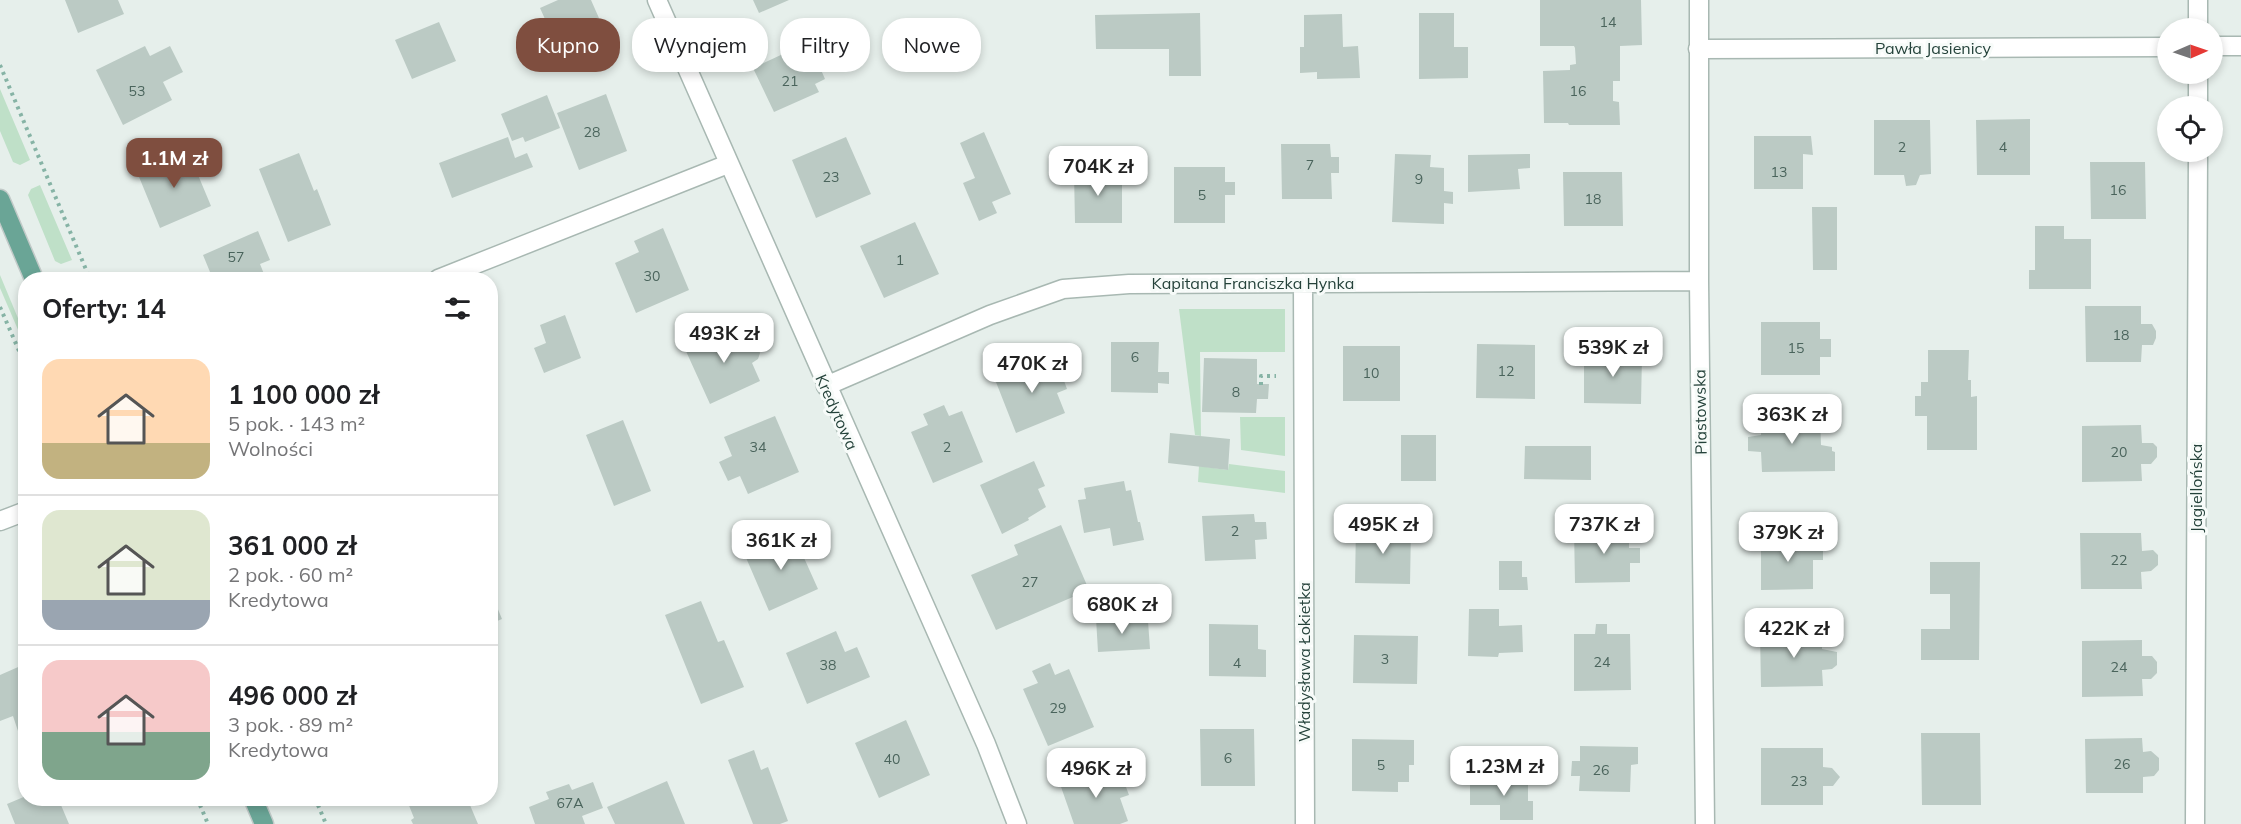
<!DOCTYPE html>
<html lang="pl">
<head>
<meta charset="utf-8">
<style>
	:root { --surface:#fff; --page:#f2f2f2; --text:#202124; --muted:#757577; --line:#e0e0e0; --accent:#7f4e3f }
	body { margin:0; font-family:Mulish,sans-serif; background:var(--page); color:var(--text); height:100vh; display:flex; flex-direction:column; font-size:22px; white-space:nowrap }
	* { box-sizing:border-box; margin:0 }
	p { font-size:20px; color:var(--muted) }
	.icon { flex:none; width:33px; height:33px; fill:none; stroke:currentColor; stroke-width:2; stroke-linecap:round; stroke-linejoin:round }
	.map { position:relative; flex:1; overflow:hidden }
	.drawer { position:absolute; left:18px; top:272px; width:480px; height:534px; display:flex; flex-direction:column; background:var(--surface); border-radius:24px; box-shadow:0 3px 9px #0003 }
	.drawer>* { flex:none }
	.guide { position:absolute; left:516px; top:18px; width:570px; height:54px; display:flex; gap:12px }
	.needle { width:39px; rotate:88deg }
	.controls { position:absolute; left:2157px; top:18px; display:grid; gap:12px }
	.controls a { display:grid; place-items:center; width:66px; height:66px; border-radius:50%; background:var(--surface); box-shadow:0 3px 9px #0003; font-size:30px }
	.price { position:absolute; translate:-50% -51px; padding:0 14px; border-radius:12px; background:#fff; color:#222; font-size:20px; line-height:39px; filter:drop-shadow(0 2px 3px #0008) }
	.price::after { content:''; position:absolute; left:50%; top:36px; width:18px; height:14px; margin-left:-9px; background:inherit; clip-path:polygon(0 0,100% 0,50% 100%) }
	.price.on { background:var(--accent); color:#fff }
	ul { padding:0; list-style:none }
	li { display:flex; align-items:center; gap:18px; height:150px; padding:0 24px }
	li+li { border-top:2px solid var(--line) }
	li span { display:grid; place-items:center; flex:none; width:168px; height:120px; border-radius:18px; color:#555 }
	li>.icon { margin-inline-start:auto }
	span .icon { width:72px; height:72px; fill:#fffc; stroke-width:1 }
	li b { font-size:26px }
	h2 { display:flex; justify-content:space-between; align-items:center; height:72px; padding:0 24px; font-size:26px }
	.pill { padding:0 21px; border-radius:24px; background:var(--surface); box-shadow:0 3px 9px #0003; font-size:21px; line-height:54px }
	.pill.on { background:var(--accent); color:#fff }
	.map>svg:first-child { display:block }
	.green { fill:#bfe0c8 }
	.building { fill:#bbcac4 }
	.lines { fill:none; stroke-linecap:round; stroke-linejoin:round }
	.minor-casing { stroke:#a8b8b2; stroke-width:21 }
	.major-casing { stroke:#c2cac8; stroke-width:21 }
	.path { stroke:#86b3a5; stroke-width:4; stroke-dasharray:3 4.5; stroke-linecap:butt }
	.minor { stroke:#fff; stroke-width:18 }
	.major { stroke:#6aa596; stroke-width:18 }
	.labels { text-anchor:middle; stroke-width:6; stroke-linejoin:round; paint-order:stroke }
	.number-label { font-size:14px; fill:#4a645c }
	.street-label { font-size:16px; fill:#24423a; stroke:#f7fbf9 }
</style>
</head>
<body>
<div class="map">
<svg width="2241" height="824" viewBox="0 0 2241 824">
	<rect width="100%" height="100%" fill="#e6efeb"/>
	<path class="green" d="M0,89L30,160L20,165L13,162L0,131Z
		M40,185L72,260L61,264L55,261L28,195L31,189Z
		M0,275L25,335V341L22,339L0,288Z
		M1179,309H1285V352H1200L1201,436L1195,435Z
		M1240,417H1285V456L1241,450Z
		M1229,464L1285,471V493L1198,482L1199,466L1228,470Z"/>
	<path class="building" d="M65,0H118L124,14L78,33Z
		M558,0H591L610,43L565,63L556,43L543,49L536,34L549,28L540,8Z
		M753,0H789L759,13Z
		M1540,0H1641L1642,45L1620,46V81H1613V101L1619,102L1620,125H1569L1568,123H1544L1543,71L1570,70V65L1576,64L1575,48L1574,46H1540Z
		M1200,13L1201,76H1169V49H1096L1095,15Z
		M1419,13H1454V47H1468V78L1419,79Z
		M1342,14L1343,47L1358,46L1360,78L1317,79V72L1300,73V47H1304V15Z
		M439,22L456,61L412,79L395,40Z
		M145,46L150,56L170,46L183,72L163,82L172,100L123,125L96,70Z
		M798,47L808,68L818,63L825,79L815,84L819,92L774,112L753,68Z
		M606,94L627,151L579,170L557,113Z
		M547,95L560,128L525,142L523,137L512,141L501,114Z
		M2030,119V175H1977L1976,120Z
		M1874,120H1930L1931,174L1920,175L1916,185L1906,186L1904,175H1874Z
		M984,132L1011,194L992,202L997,213L979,221L963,183L975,178L960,143Z
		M1754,136H1811L1813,155L1803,154V189H1754Z
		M508,137L515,158L527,153L533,167L452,198L439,163Z
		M846,137L871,194L816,218L792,160Z
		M1281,144H1330L1331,157H1339V173H1331L1332,199H1282Z
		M188,151L211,206L160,228L137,172Z
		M299,153L314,191L317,189L331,225L288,242L259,169Z
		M1395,154L1431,155L1430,167L1444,168V191L1453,192V204L1444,203V224L1392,222Z
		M1530,154V168L1518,169L1520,189L1468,192V155Z
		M2090,162H2145L2146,219H2091Z
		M1174,167H1225V182H1235V195H1225V223H1174Z
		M1074,172H1122V223H1075Z
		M1563,172H1622L1623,226H1564Z
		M1812,207H1837V270H1813Z
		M915,222L939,274L884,298L860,246Z
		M2035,226H2064V239H2091V289H2029V270H2035Z
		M663,228L689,290L636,313L615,263L639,252L634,241Z
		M258,231L270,260L260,264L266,279H200L199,277L210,272L203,255Z
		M2085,306H2141V324H2152L2156,331V338L2153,345H2142L2141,362H2086Z
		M565,315L581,358L544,373L534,348L546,343L540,325Z
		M1761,322H1820V339H1831V357H1820V375H1761Z
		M735,326L743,346L750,342L757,344L760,353L758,359L752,363L760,381L710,404L685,349Z
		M1111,342H1159L1158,372H1169V384L1158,383V393L1111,392Z
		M1477,344L1535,345V399L1476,398Z
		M1605,344L1622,345L1621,355L1642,356L1641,404L1584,403V355L1604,356Z
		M1343,346H1400V401H1343Z
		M1928,350H1969L1968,380H1971V397L1977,396V450H1927V416H1915V396H1921V382H1928Z
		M1043,358L1049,371L1059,367L1067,389L1057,393L1065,413L1016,433L994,377Z
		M1204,358L1257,359V384H1269L1268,399H1257L1256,413L1202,412Z
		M944,405L949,416L962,411L983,462L933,483L911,432L928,425L923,414Z
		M775,416L799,472L748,494L740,476L728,481L719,462L732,456L724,437Z
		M1761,416H1820L1821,445L1832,447V451L1835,452V471L1762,472L1761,452L1748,451V437L1761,435Z
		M623,420L651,491L614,506L586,435Z
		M2141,425L2142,443H2153L2157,447V457L2151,464H2141L2142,481L2082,482V426Z
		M1170,433L1230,439L1228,470L1168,463Z
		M1401,435H1436V481H1401Z
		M1525,446H1591V480L1524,479Z
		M1034,461L1045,486L1038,489L1046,507L1028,518L1029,520L1002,534L980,485Z
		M1124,481L1126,491L1131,490L1138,522H1140L1144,540L1113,546L1110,528L1084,533L1078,500L1086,499L1084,488Z
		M1254,514L1255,522H1266L1267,539L1255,540L1256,559L1205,561L1202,516Z
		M1061,525L1089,590L996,630L971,575L1018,555L1014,545Z
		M1356,525L1411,527L1410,584L1355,583Z
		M1629,527V548H1640V563H1630V582L1575,583L1574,528Z
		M792,531L818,589L769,611L744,553Z
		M2080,533H2141L2142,551L2153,550L2158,555V565L2151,571L2141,572L2142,589H2081Z
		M1813,536V546H1823V560H1813V589L1761,590V537Z
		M1499,561H1522V577H1527L1528,590H1499Z
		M1930,562H1980L1979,660H1921V629H1950V594H1930Z
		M490,590L502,619L490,624Z
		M701,601L718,642L724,640L744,687L701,704L665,615Z
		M1469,609H1499V626L1522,625L1523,652L1499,653L1498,657L1468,656Z
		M1125,616V622L1148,621L1150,649L1098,652L1096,618Z
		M1209,624L1258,625V649L1266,650V677L1209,676Z
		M1596,624H1607V634H1630L1631,690L1574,691V634H1595Z
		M836,631L845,652L857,647L870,677L807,704L786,653Z
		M1822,632V649L1837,652V665L1832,669L1822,670L1823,686L1761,687L1760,633Z
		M1354,635L1418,636L1417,684L1353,683Z
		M2142,640V656H2152L2157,662V673L2151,679H2142L2143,696L2082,697V641Z
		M1050,663L1055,675L1069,669L1094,727L1048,746L1023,689L1038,683L1032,671Z
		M25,664V752L13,716L0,721V675Z
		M906,720L930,775L879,798L855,743Z
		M1200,729H1254L1255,786H1201Z
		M1921,733H1980L1981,805H1922Z
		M2142,738L2143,752L2151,751L2159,758V770L2154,776L2143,777V793H2086L2085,739Z
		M1352,739L1414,740V765H1409V782H1398V792L1352,791Z
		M1580,746L1638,747V764L1631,765L1630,792L1579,791L1580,776H1571L1572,761H1580Z
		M1761,748H1823V767L1832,768L1840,777L1833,786H1823V805H1761Z
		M754,750L761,770L768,767L788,821L780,824H753L728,760Z
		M1109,767L1114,782L1123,779L1129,795L1120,798L1128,821L1120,824H1074L1060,784Z
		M1470,779H1528V801H1533V820H1500V805H1470Z
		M667,781L685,824H615L607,807Z
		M593,782L603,808L582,816L585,824H535L529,807L549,799L546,792L569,784L572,790Z
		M26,796V798H58L69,824H15L7,804Z
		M406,798H467L478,824H413L411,820L414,818Z"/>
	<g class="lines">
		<defs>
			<path id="minor" d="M657,0L986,744L1017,824
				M1699,0V281L1705,824
				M2198,0V28
				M2212,46H2241
				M1698,49L2168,47
				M2198,106V74
				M438,279L728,164
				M1303,283L1305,824
				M826,386L990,315L1063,289L1129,284L1699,281
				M0,521L26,511
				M2195,824L2198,152"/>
			<path id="major" d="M0,199L34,279
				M253,798L264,824"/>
		</defs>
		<use href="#minor" class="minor-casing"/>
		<use href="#major" class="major-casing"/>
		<path class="path" d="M0,65L90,279
			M0,307L26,367
			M1261,385V376H1276
			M197,798L208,824
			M315,798L326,824"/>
		<use href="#minor" class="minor"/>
		<use href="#major" class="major"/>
	</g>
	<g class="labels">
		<g class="number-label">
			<text x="1608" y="27">14</text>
			<text x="790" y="86">21</text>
			<text x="137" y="96">53</text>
			<text x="1578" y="96">16</text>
			<text x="592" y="137">28</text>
			<text x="1902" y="152">2</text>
			<text x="2003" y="152">4</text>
			<text x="1310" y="170">7</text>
			<text x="1779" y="177">13</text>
			<text x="831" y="182">23</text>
			<text x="1419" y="184">9</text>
			<text x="2118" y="195">16</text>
			<text x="1202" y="200">5</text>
			<text x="1593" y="204">18</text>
			<text x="236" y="262">57</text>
			<text x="900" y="265">1</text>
			<text x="652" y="281">30</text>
			<text x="2121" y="340">18</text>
			<text x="1796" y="353">15</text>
			<text x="1135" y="362">6</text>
			<text x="1506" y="376">12</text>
			<text x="1371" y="378">10</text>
			<text x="1236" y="397">8</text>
			<text x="758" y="452">34</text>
			<text x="947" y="452">2</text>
			<text x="2119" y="457">20</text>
			<text x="1235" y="536">2</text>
			<text x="2119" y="565">22</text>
			<text x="1030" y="587">27</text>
			<text x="1385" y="664">3</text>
			<text x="1602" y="667">24</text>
			<text x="1237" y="668">4</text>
			<text x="828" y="670">38</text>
			<text x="2119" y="672">24</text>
			<text x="1058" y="713">29</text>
			<text x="1228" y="763">6</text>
			<text x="892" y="764">40</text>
			<text x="2122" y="769">26</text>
			<text x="1381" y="770">5</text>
			<text x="1601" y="775">26</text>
			<text x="1799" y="786">23</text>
			<text x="570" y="808">67A</text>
		</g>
		<g class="street-label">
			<text x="1933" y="54">Pawła Jasienicy</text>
			<text x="1253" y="289">Kapitana Franciszka Hynka</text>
			<text transform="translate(837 412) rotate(66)" y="6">Kredytowa</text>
			<text transform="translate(1700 412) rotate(-91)" y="6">Piastowska</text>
			<text transform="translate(2196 488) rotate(-90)" y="6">Jagiellońska</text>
			<text transform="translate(1304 662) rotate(-90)" y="6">Władysława Łokietka</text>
		</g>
	</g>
</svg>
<div class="controls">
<a><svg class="needle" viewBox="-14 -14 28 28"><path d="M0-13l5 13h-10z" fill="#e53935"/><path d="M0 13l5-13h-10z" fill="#757577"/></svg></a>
<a><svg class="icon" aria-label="locate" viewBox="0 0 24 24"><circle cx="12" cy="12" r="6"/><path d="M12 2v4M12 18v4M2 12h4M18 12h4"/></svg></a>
</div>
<b class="price on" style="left:174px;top:189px">1.1M zł</b>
<b class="price" style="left:1098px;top:197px">704K zł</b>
<b class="price" style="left:724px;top:364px">493K zł</b>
<b class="price" style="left:1613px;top:378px">539K zł</b>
<b class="price" style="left:1032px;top:394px">470K zł</b>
<b class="price" style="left:1792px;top:445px">363K zł</b>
<b class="price" style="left:1383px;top:555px">495K zł</b>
<b class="price" style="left:1604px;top:555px">737K zł</b>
<b class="price" style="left:1788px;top:563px">379K zł</b>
<b class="price" style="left:781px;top:571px">361K zł</b>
<b class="price" style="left:1122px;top:635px">680K zł</b>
<b class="price" style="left:1794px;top:659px">422K zł</b>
<b class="price" style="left:1504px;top:797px">1.23M zł</b>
<b class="price" style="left:1096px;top:799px">496K zł</b>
<div class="guide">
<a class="pill on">Kupno</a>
<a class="pill">Wynajem</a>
<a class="pill">Filtry</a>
<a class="pill">Nowe</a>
</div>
<section class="drawer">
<h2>Oferty: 14<svg class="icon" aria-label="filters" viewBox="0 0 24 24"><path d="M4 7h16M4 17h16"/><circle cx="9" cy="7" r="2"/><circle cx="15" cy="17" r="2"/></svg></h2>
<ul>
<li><span style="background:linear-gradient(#ffd9b3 70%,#c2b280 0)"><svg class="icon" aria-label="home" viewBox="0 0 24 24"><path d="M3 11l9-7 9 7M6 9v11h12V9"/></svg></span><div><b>1 100 000 zł</b><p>5 pok. · 143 m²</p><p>Wolności</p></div></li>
<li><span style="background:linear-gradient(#dfe7d0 75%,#9aa5b1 0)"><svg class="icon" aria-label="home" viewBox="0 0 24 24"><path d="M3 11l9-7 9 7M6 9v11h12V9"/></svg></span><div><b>361 000 zł</b><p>2 pok. · 60 m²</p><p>Kredytowa</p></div></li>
<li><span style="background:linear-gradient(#f6c9c9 60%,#7fa58c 0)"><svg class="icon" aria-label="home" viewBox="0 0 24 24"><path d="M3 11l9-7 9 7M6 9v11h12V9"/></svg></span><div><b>496 000 zł</b><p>3 pok. · 89 m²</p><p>Kredytowa</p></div></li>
</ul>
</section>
</div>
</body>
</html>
